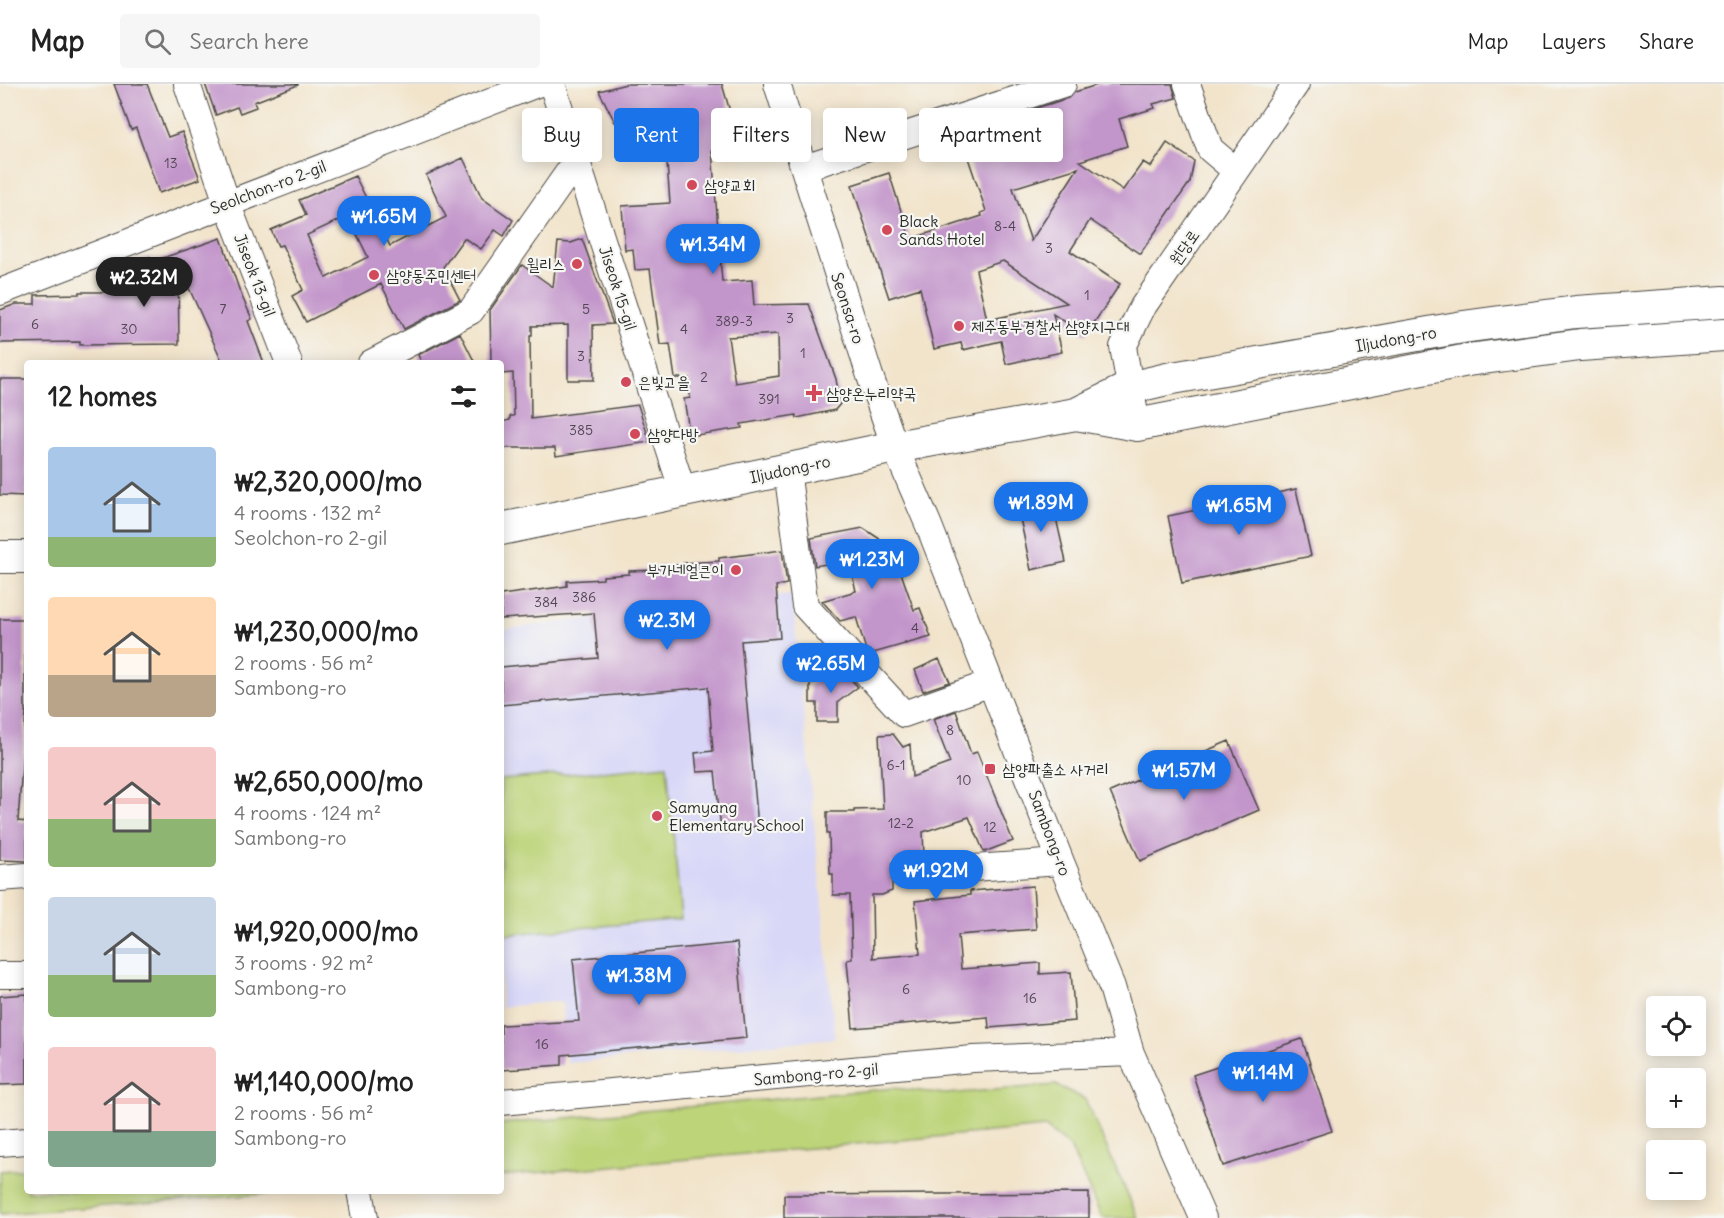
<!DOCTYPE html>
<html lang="en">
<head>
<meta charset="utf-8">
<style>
	:root { --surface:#fff; --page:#f6f6f6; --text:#222; --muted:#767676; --line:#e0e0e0; --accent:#1a73e8 }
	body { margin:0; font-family:Delius,"Poor Story",sans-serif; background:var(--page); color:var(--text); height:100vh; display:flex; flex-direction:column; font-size:22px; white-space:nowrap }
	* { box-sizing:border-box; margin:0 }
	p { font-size:20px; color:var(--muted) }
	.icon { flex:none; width:33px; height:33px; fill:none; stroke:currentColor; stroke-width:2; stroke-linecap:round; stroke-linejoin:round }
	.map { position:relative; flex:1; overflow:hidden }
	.drawer { position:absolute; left:24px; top:276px; width:480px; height:834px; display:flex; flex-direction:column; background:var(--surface); border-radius:6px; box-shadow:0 3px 15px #0003 }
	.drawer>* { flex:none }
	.banner { position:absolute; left:522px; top:24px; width:570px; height:54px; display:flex; gap:12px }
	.fabs { position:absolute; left:1646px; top:912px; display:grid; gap:12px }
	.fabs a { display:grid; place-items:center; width:60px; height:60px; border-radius:6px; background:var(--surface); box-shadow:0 3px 15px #0003; font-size:30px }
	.price { position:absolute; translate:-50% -51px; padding:0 14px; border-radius:21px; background:var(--accent); color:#fff; font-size:20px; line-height:39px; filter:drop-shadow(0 2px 3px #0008) }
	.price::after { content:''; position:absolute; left:50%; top:36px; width:18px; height:14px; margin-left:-9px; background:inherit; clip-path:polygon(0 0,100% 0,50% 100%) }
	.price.current { background:#222; color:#fff }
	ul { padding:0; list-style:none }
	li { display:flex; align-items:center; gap:18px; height:150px; padding:0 24px }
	li span { display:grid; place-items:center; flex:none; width:168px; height:120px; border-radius:6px; color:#555 }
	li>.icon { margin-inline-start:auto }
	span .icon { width:72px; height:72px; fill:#fffc; stroke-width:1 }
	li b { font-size:26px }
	h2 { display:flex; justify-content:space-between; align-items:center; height:72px; padding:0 24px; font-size:26px }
	.tag { padding:0 21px; border-radius:6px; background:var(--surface); box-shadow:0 3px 15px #0003; font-size:21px; line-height:54px }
	.tag.current { background:var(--accent); color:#fff }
	header { display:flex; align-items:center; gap:36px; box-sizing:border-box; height:84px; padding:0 30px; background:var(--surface); border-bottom:2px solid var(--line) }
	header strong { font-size:28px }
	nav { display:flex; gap:33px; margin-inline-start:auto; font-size:21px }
	.search { width:420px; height:54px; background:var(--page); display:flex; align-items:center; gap:15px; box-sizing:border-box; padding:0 21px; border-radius:6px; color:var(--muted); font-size:22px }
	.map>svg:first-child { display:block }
	.built { fill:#d8d7f8 }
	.green { fill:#bdd479; stroke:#748052; stroke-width:1.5 }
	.building { fill:#c396cb; fill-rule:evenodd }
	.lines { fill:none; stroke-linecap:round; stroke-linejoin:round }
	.minor-casing { stroke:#494743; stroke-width:28 }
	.major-casing { stroke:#494743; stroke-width:34 }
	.minor { stroke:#fff; stroke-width:26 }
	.major { stroke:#fff; stroke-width:32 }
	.poi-dot { fill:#d1495b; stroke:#f6f6f2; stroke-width:2 }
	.labels { text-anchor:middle; stroke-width:4.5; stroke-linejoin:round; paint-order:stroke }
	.number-label { font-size:14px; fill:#514653 }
	.poi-label { font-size:16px; fill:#2b2b2b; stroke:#f6f6f2; text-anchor:start }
	.street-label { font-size:16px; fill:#2b2b2b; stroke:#f6f6f2 }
</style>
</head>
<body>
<header>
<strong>Map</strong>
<div class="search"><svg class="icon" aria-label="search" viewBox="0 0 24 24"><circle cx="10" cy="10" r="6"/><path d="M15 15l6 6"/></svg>Search here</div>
<nav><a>Map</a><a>Layers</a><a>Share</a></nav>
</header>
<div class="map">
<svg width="1724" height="1134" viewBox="0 0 1724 1134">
	<rect width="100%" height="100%" fill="#f6f6f2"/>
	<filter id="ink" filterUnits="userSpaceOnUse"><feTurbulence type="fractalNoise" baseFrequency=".0167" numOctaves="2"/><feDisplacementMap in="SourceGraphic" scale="12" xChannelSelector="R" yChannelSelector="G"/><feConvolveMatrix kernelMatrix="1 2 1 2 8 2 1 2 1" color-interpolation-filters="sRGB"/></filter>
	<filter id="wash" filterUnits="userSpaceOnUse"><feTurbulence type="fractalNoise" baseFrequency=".008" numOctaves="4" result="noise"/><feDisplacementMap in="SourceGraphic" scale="24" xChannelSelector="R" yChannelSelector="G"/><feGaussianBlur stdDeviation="1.35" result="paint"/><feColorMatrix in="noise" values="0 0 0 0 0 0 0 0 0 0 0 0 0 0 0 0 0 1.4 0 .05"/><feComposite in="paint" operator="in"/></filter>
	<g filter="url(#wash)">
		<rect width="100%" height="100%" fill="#f2e4cb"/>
		<path class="built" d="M792,510L835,954L567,979L562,917L501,923V546Z"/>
		<path class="green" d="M667,681L681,835L501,851V696Z
			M1056,1001L1085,1015L1138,1134H1102L1070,1063L1045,1043L501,1092V1040L894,1004L945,1010Z
			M27,1085V1107H301L0,1130V1087Z"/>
		<g id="blocks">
			<path class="building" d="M114,0H147L168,53L182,48L200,95L159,109L136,44L131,46Z
				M205,0H298V1L254,18L256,23L240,29L237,23L216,31Z
				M626,0H722L739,58L712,66L722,198L752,196L754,221L809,220L836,295L840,320L835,326L797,334L796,331L741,340L742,344L690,352L684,315L690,314L689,294H675L670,260L660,261L650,185L635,186L633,165L625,166L622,122L670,119L666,66L644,59L615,38L599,7ZM778,250L779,292L735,299L728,253Z
				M1100,0H1172L1176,14L1153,20L1155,24L1119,35L1127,62L1080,77L1123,106L1143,78L1151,83L1167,59L1194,77L1190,98L1140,170L1090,136L1070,167L1120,200L1086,251L1053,230L1062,268L1006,280L1001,257L963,266L961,259L934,265L920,204L889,214L852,101L889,89L910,155L982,132L981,129L986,127L961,53L1019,33L1018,30L1068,14L1075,8ZM1078,84L1031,157L1013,104ZM1003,177L1067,219L987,236L976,186Z
				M463,74L482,114L513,136L504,152L495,146L481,165L464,154L443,183L460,216L404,245L381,200L306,238L292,212L303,206L282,161L278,162L271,146L306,131L299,116L355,92L390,162L446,133L426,91ZM348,132L368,173L326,194L307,151Z
				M221,154L240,208L252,235L248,237L264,279H223L178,180L179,260L80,261V258L0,259V226L16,220H35V211L79,210V208H117L110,184L150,173L151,178Z
				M582,155L613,240L593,241L594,296H568V241L532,242V252H530L531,335L638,321L650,358L556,372L555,364H501V338L510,336V332H514L513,289L501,290V279H491L490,226L522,181L553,203L558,158L571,159Z
				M460,249L475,279H422L418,271Z
				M0,295H27V412L0,411Z
				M1296,405L1311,472L1182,499L1168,432Z
				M1051,412L1066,478L1031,486L1017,420Z
				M863,444L892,463L914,526L920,524L931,553L905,560V558V560L870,570L866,566L856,533L840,537L822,517L856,507L849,476L815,482L811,454Z
				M782,466L787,500L776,502L780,554L741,557L758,742L721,746L715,687L697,688L695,669L713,667L708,603L501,621V583L598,574L594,529L501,535V511L567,502V497L603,495V492L629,490V487L658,486V482L683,481V479L719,477V474Z
				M0,535H25V628H26L18,737L27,738V777L0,776Z
				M939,575L950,598L923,607L915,586Z
				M838,581L858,603L838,618V638H817V619H810V601Z
				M956,627L971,670L977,668L1013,757L984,768L969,733L923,748L924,772L911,773L905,775L901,779H892V807L882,811H872L873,874L920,870L915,817L970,811V807L1033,802L1036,845L958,851L961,885L1040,879V890L1071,888L1075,937L989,944L988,933L853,944L847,876L852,875L850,811H833V790H830L829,750H827V728H854V726L883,725L879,651L893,650L903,663L910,660L912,693L950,679L933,635Z
				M1229,657L1259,726L1140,777L1110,708Z
				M737,859L746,954L562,971V981L519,984V985L501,986V941L579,937L573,875Z
				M27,910V1000L0,1001V912Z
				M1302,955L1332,1047L1223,1082L1193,991Z
				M1089,1109V1134H784V1111Z"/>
		</g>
	</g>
	<g filter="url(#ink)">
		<use href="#blocks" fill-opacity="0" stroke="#494743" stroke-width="1.5"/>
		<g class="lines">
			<defs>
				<path id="minor" d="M187,0L227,119L289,279
					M552,0L683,408
					M777,0L870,292L895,363L929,442L1061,778L1112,903L1131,969L1203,1134
					M1187,0L1210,65L1236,87
					M804,84L1063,0
					M0,208L537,0
					M371,279L471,227L577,76
					M1137,341L1123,263L1142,224L1296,0
					M787,386L805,522L904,630L991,599
					M913,788L1061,778
					M0,794L27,792
					M0,891H27
					M501,1018L973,975L1131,969
					M0,1059L27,1057
					M360,1107L365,1134"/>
				<path id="major" d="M1076,330L1137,341L1468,276L1580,261L1724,251
					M501,445L895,363L1076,330L1129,304L1167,295L1463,243L1576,228L1724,218
					M0,473H27"/>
			</defs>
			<use href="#minor" class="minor-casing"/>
			<use href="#major" class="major-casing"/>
			<use href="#minor" class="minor"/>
			<use href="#major" class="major"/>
		</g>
	</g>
	<g class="poi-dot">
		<circle cx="692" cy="101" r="6"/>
		<circle cx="887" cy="146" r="6"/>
		<circle cx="577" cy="180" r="6"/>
		<circle cx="374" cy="191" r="6"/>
		<circle cx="959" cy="242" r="6"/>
		<circle cx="626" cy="298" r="6"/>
		<path d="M811 300h6v6h6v6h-6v6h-6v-6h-6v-6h6z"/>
		<circle cx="635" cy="350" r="6"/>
		<circle cx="736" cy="486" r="6"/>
		<rect x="984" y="679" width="12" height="12" rx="3"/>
		<circle cx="657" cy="732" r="6"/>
	</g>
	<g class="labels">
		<g class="number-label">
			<text x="171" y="84">13</text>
			<text x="1005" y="147">8-4</text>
			<text x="1049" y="169">3</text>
			<text x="1087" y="216">1</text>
			<text x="223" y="230">7</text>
			<text x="586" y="230">5</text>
			<text x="790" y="239">3</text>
			<text x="734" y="242">389-3</text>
			<text x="35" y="245">6</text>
			<text x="129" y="250">30</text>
			<text x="684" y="250">4</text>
			<text x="803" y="274">1</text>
			<text x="581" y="277">3</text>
			<text x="704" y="298">2</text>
			<text x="769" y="320">391</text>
			<text x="581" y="351">385</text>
			<text x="584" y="518">386</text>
			<text x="546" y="523">384</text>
			<text x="915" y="549">4</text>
			<text x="950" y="651">8</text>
			<text x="896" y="686">6-1</text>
			<text x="964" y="701">10</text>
			<text x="901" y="744">12-2</text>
			<text x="990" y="748">12</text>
			<text x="906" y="910">6</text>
			<text x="1030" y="919">16</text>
			<text x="542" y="965">16</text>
		</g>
		<g class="poi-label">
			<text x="704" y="107">삼양교회</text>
			<text x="899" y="143">Black<tspan x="899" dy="18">Sands Hotel</tspan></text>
			<text x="565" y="186" text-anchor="end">윌리스</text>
			<text x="386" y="197">삼양동주민센터</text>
			<text x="971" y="248">제주동부경찰서 삼양지구대</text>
			<text x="638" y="304">은빛고을</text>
			<text x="826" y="315">삼양온누리약국</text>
			<text x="647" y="356">삼양다방</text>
			<text x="724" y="492" text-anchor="end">부가네얼큰이</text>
			<text x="1002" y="691">삼양파출소 사거리</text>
			<text x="669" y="729">Samyang<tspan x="669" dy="18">Elementary School</tspan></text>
		</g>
		<g class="street-label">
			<text transform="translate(268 103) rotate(-21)" y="6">Seolchon-ro 2-gil</text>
			<text transform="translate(1184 163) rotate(-55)" y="6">원당로</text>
			<text transform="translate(255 191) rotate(69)" y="6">Jiseok 13-gil</text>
			<text transform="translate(618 204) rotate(72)" y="6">Jiseok 15-gil</text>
			<text transform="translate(848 224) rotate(72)" y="6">Seonsa-ro</text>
			<text transform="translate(1396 255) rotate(-10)" y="6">Iljudong-ro</text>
			<text transform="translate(790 385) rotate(-12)" y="6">Iljudong-ro</text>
			<text transform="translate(1050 749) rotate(69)" y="6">Sambong-ro</text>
			<text transform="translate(816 990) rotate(-5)" y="6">Sambong-ro 2-gil</text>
		</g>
	</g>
</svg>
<div class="fabs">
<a><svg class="icon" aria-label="locate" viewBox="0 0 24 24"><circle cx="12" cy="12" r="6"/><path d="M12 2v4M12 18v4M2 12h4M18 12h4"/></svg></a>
<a>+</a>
<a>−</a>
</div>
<b class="price" style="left:384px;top:163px">₩1.65M</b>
<b class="price" style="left:713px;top:191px">₩1.34M</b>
<b class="price current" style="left:144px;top:224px">₩2.32M</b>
<b class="price" style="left:1041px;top:449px">₩1.89M</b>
<b class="price" style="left:1239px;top:452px">₩1.65M</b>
<b class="price" style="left:872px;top:506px">₩1.23M</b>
<b class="price" style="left:667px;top:567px">₩2.3M</b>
<b class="price" style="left:831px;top:610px">₩2.65M</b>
<b class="price" style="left:1184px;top:717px">₩1.57M</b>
<b class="price" style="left:936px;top:817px">₩1.92M</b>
<b class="price" style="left:639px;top:922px">₩1.38M</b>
<b class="price" style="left:1263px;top:1019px">₩1.14M</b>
<div class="banner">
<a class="tag">Buy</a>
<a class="tag current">Rent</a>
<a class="tag">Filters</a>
<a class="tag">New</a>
<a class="tag">Apartment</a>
</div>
<section class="drawer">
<h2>12 homes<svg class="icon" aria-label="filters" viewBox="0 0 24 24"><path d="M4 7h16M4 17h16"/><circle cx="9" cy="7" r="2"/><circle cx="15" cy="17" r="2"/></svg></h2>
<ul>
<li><span style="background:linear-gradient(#a9c7e8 75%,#8fb573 0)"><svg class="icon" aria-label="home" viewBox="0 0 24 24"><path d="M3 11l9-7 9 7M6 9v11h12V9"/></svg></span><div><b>₩2,320,000/mo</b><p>4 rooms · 132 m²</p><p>Seolchon-ro 2-gil</p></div></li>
<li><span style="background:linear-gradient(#ffd9b3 65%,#b9a48a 0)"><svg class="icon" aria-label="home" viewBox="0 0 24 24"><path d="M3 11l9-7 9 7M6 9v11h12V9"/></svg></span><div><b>₩1,230,000/mo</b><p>2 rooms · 56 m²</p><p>Sambong-ro</p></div></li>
<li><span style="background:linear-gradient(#f6c9c9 60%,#8fb573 0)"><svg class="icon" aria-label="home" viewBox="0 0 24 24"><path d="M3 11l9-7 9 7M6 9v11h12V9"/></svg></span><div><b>₩2,650,000/mo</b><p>4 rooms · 124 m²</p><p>Sambong-ro</p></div></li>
<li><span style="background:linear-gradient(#c9d6e8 65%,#8fb573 0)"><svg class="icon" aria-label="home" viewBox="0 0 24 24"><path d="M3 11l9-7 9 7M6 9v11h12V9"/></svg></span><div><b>₩1,920,000/mo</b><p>3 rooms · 92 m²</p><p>Sambong-ro</p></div></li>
<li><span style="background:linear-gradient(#f6c9c9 70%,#7fa58c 0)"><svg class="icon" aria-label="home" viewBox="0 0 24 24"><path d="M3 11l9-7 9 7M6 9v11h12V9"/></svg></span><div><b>₩1,140,000/mo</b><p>2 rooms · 56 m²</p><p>Sambong-ro</p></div></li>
</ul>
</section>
</div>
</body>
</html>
